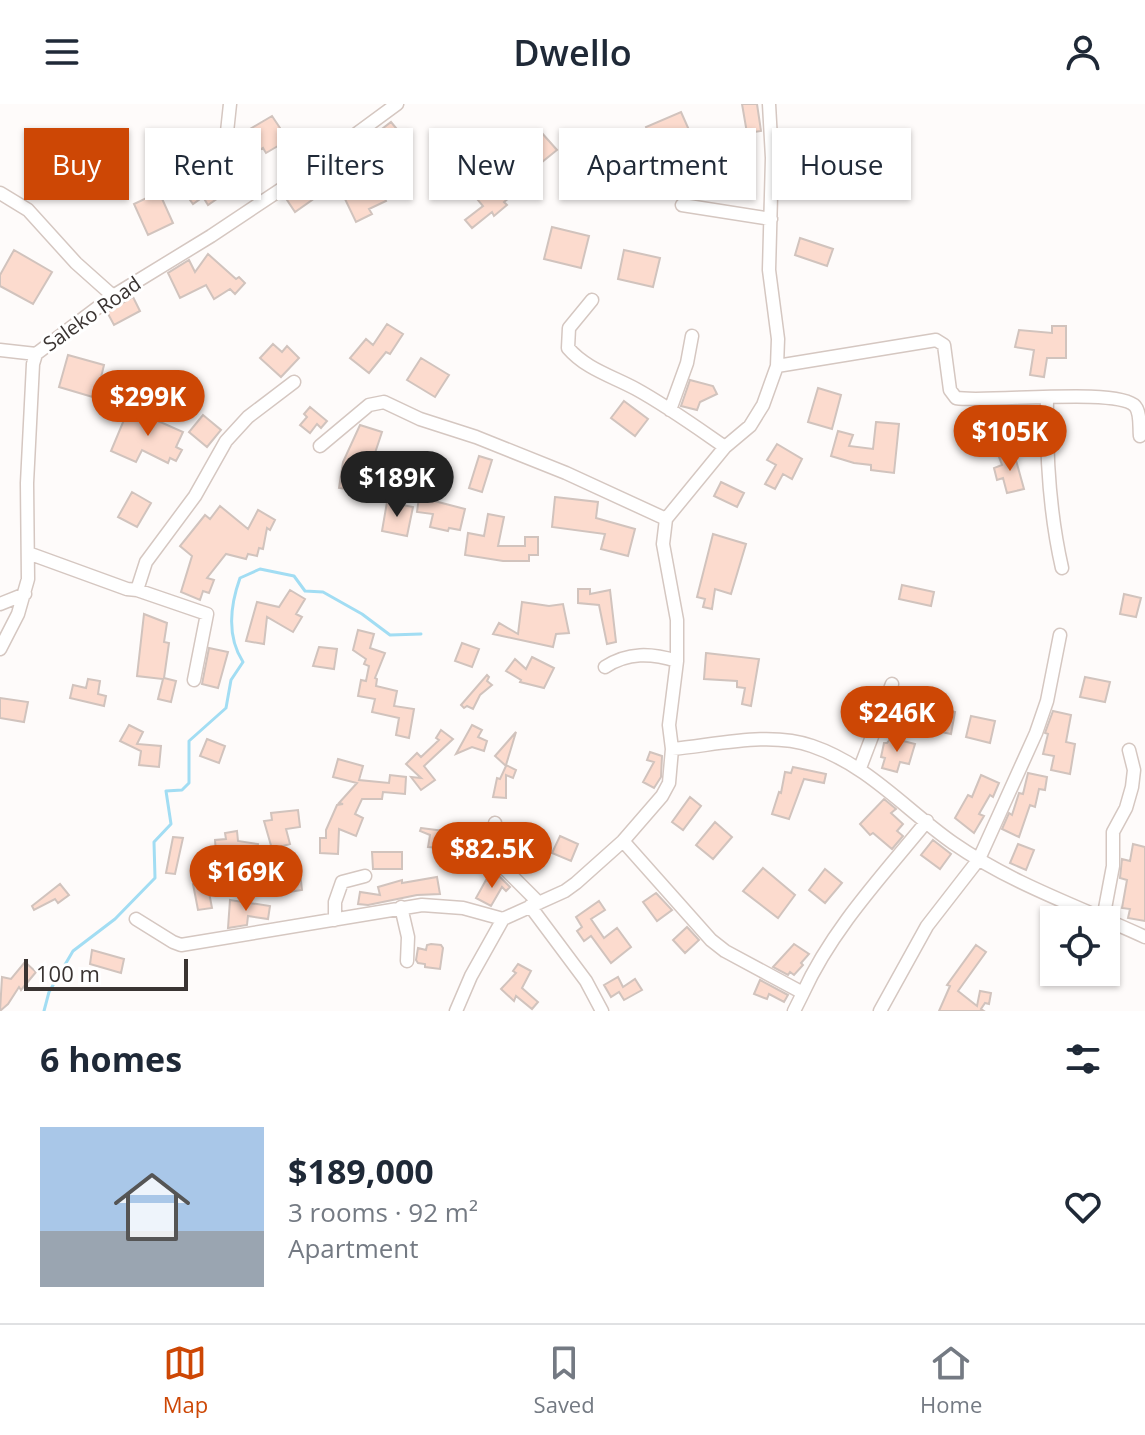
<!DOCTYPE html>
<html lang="en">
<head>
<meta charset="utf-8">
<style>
	:root { --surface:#fff; --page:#f6f6f7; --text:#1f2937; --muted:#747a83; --line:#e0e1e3; --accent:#cd4705 }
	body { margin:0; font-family:"Open Sans",sans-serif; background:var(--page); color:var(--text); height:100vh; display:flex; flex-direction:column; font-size:30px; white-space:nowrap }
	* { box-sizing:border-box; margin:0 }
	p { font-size:26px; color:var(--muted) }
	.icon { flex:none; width:44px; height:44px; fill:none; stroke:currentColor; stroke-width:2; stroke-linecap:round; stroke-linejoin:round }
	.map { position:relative; height:907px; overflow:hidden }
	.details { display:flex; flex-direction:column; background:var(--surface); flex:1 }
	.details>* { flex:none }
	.top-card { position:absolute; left:24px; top:24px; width:1098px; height:72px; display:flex; gap:16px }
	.fabs { position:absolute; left:1040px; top:802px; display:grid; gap:16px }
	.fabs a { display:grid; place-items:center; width:80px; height:80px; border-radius:0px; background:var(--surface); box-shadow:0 2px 6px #0004; font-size:40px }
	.scale { position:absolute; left:24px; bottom:20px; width:164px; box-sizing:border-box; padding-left:8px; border:4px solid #3a3432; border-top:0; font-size:22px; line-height:28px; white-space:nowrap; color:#3a3432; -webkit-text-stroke:6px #fff; paint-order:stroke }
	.price { position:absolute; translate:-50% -68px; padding:0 18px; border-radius:28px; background:var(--accent); color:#fff; font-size:26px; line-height:52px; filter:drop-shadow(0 2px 4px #0008) }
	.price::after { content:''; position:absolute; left:50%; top:48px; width:24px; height:18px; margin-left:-12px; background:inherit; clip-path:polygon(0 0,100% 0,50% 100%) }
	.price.on { background:#222; color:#fff }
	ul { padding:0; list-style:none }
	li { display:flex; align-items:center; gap:24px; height:200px; padding:0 40px }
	li span { display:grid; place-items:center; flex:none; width:224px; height:160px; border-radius:0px; color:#555 }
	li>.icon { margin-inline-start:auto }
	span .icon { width:96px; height:96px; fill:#fffc; stroke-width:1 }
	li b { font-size:34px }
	h2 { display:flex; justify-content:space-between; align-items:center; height:96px; padding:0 40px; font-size:34px }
	.chip { padding:0 28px; border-radius:0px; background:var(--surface); box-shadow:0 2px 6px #0004; font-size:28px; line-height:72px }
	.chip.on { background:var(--accent); color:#fff }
	header { display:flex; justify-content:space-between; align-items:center; height:104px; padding:0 40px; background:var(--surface); font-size:36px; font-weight:600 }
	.tabs { display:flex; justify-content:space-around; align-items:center; height:112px; border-top:2px solid var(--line); background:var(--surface); font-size:22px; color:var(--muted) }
	.tabs a { display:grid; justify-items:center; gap:4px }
	.tabs .on { color:var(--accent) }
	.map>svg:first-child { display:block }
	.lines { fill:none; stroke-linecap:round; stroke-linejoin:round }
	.stream { stroke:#a2ddf3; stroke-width:3 }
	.building { fill:#fcdbce; stroke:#d1c3bd; stroke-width:2 }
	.street-casing { stroke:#d5c7c1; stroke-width:15 }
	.street { stroke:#fff; stroke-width:12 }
	.labels { text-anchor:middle; stroke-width:6; stroke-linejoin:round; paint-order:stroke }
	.street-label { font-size:20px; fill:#3a3432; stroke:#fff }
</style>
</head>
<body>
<header><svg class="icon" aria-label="menu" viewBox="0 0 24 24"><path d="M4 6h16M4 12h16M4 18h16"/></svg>Dwello<svg class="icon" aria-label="person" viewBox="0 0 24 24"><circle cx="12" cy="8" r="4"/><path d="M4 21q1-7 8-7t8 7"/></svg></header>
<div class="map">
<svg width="1145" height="907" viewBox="0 0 1145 907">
	<rect width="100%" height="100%" fill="#fefbfa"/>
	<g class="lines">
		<path class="stream" d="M44,907L49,888L73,847L115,815L155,774L154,738L171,720L166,687L182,686L189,679V637L226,604L231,576L243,558C227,533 230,502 240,474L260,465L294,472L305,487L323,488L362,510L390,531L421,530"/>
	</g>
	<path class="building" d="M742,0H757L761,27L747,29Z
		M681,8L693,35L657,50L646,23Z
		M272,12L288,36L266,49L263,44L217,72L224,82L217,86L221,92L208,101L203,93L193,100L185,89L194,83L190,76L221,54L216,45Z
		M391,18L406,36L379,57L364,39Z
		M541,28L557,46L542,58L527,40Z
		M508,70L520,85L504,98L507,101L494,112L492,108L472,124L465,116L483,102L477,95Z
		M376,77L386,97L369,105L372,110L356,118L344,93Z
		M314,78L322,89L295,108L287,96Z
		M159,88L173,119L148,131L134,100Z
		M552,123L589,132L581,164L544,155Z
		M800,134L833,145L827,162L795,151Z
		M14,146L52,168L33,200L0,182V171Z
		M624,146L660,154L653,183L618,175Z
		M208,150L236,175L239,173L245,179L235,190L230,185L214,195L206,181L180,194L168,169L189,156L195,168Z
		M133,193L140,207L114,221L107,208Z
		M387,220L403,230L390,250L386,248L369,269L350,254L366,235L373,241Z
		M1052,222H1066V254H1047L1044,273L1030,271L1034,246L1015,243L1019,226L1052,229Z
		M273,240L282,248L287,242L299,254L281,273L260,254Z
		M68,251L104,261L96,294L59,283Z
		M421,254L449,271L435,293L407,276Z
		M690,276L713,282L717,290L700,298L697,306L681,302Z
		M818,284L841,291L832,325L808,318Z
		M624,297L648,315L635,332L611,314Z
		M157,300L165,305L158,317L183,328L176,343L182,346L176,357L170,354L168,359L142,346L136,358L111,347L126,311L146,319Z
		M310,303L327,317L321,324L317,320L310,329L300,321L307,313L304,310Z
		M203,311L221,326L207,343L189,328Z
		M876,318L899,320L894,369L871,366V361L854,359L831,352L838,327L853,331L849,342L873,345Z
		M360,321L382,328L372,358L365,356L361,387L339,384L343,358Z
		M777,340L802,355L792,375L783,370L775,385L765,380L776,361L767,356Z
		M1014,349L1024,385L1007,389L1003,374L997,376L994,364L1002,361L999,353Z
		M479,352L492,356L482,388L469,384Z
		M721,378L744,389L737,403L714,392Z
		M132,388L151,399L137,423L118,413Z
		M419,393L465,405L460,426L449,424L448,427L430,423L433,410L417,408Z
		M555,393L598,398L596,414L635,425L628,452L601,445L605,430L552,423Z
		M387,398L413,403L407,432L382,427Z
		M220,402L248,425L258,406L275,416L270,426L267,424L263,445L259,444L257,452L248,450L246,455L226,450L207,474L214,476L209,489L203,487L200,496L181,488L192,452L180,442L205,411L210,415Z
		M488,410L504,413L498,442H525V433H538V451H529V457H503L465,451L468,429L484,432Z
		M713,430L746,440L731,490L715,485L712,505L703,503L705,495L697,493Z
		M902,481L934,488L931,502L899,495Z
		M578,485H590V490L610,486L616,538L607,540L599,501L578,499Z
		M290,486L305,495L296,510L302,513L293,528L267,513L264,540L246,537L257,498L279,503Z
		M1124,490L1141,494L1136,513L1120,510Z
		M522,498L549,502L563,500L569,529L556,530L553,543L493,530L499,519L518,530Z
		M144,510L167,519L164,538L169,539L164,574L176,577L171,598L158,595L163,575L137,572Z
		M358,526L374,530L370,544L385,549L375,574L377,575L376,582L397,587L394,602L414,605L409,634L396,631L399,614L372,608L375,595L358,592L361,576L366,577L369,562L364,560L366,555L353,546Z
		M462,539L479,545L472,563L455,557Z
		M319,543L337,545L334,565L313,562Z
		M209,544L228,548L218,584L202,580Z
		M706,549L759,555L751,602L742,600L745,584L737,583V577L704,575Z
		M532,553L554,564L544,584L520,578L521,576L506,567L515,555L526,565Z
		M487,571L489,573L487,577L492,581L480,591L473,605L467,602L464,604L461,601Z
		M1085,573L1110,578L1105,598L1080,593Z
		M88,575L100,577L98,590L106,592L104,602L70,594L73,581L86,584Z
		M0,594L28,598L24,618L0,614Z
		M937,603L955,608L951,630L932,626Z
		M1053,607L1071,611L1066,638L1075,640L1070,670L1051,666L1054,652L1043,650L1048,630L1045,629Z
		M971,612L995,617L990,639L966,633Z
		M129,621L143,628L137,640L161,642L159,663L139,661L141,647L120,637Z
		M472,621L482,626L478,633L487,637L484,647L472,643L456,650Z
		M441,626L453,635L424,662L435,676L421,686L411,673L421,674L406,660L417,649L421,653L439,636L436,634Z
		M516,628L506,661L516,666L513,674L506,671V694L493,693L497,674L500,675L506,662L495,652Z
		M891,634L915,640L909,660L900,658L897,668L882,664L885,654L881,653L884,639H887Z
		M207,635L225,642L219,659L200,652Z
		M650,648L662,652L661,673L654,684L643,678L654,658L647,656Z
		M338,655L363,662L359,676L389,679L390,671L406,673L405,690L383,688L382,695H362L355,710L363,714L356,732L339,725L338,750L320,749V734H326V726L337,701L343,700L339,699L357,679L333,673Z
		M793,663L826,670L824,679L804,675L789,715L772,710L779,688L781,689L785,668L791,669Z
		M1028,669L1047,673L1045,686L1039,685L1035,703L1030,701L1019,733L1002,725L1009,709L1012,711L1019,689L1023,690Z
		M981,671L999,679L993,693L990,691L979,710L984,712L974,729L955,714L968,691L972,693Z
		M690,693L701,702L683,726L672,718Z
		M884,695L896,705L891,709L903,720L897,727L903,732L892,745L873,729L870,731L860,720Z
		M298,706L300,723L286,725L290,740L272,745L264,717L272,716L271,709Z
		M715,718L732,733L713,755L696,741Z
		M421,724L444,727L463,738L461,742L442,735L441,744L428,743L430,731L420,727Z
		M237,727L238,737L258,740L255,758H260L259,773H238L239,749L216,750L215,736L226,735L225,729Z
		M482,728L488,741L489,756L474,762L463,736Z
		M560,732L578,740L571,757L552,749Z
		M173,733L183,734L175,770L166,769Z
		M933,736L951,750L940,765L921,751Z
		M1018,740L1034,746L1026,766L1010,759Z
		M1133,740L1145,743V817L1128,814L1130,805L1122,804L1127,776L1120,774L1122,755L1130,757Z
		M372,748H402V765H373Z
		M763,764L795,791L778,814L743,787Z
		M825,765L842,779L825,799L809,786Z
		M300,768L302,786L276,790L273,772Z
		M497,770L510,783L506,787L502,783L491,802L476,794L486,776L489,777Z
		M437,773L440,790L417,791L368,801L358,800L360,788L380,791L378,783L402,776V779Z
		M207,778L212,804L198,806L193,780Z
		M60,780L69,791L58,799L55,795L34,806L32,802Z
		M656,789L672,806L657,817L643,798Z
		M230,796L270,802L268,815L248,812L247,821L228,824Z
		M599,797L605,806L591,815L604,834L617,824L631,843L611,859L591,832L584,837L577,827L582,823L576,813Z
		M687,823L699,836L685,849L673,836Z
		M431,840L441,841L443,844L440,865L425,863V860L418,859L416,856L418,844L426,846L427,841Z
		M794,840L809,850L801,859L803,861L794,871L790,868L788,871L773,863Z
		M976,841L986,848L958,887L977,902L980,887L991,889L989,900L985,899L981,905L984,907H939L950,882L947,881Z
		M92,846L124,855L121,869L90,860Z
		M25,858L36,868L21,886L19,883L8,900L0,907L2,873L11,875Z
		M518,860L531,867L522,884L538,898L532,905L516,892L514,897L501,885L516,869L513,867Z
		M618,873L623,883L635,875L642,886L624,896L619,888L611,893L604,881Z
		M760,876L788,891L784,898L769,890L767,895L754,890Z"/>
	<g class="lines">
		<defs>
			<path id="street" d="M227,28L230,0
				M0,89L28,106L76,159L113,192
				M682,101L771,115
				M592,196L569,224L568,244C586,265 612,272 636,285C667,302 696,323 725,343
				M0,246L36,250
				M777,262L936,236L944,241L950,286L956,294C987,299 1118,283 1135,302C1141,309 1139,324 1140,332
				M1047,294C1046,352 1049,407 1062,464
				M670,306L687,259L692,232
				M320,342L369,301L384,298L420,315L476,333L566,369L666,415
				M28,449L127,485L137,486L146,458L195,392L226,337L248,313L294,278
				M137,486L207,510L194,576
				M0,500L25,490
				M0,545L18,510L28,475L27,379L33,260L36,250L113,192L211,132L280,86L397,0
				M605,563C628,548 651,549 677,557
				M672,645C716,641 770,627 812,642C868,661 906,706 953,739C1012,780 1080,803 1145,833
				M860,664L892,580
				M495,719L498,753L502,762L539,799
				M623,737L711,836L725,847L803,889C832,825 883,771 927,717
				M530,802L586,877L602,907
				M401,803L408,833L407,857
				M136,815L173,838L181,841L422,801L463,804L503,815
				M1103,815L1113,762V728L1126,704L1132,683L1134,666L1129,646
				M335,816V798L342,778L365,772
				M456,907L471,872L503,815L565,787L576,779L623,737L662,692L669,679L672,645L669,621L677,557V516L663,440L666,415L725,343L750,322L763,301L777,262L778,235L769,166L772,54L769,0
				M794,907L803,889
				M880,907L927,822L979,755L1036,629L1047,597L1060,531"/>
		</defs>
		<use href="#street" class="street-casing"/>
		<use href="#street" class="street"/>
	</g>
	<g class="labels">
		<g class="street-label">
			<text transform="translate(92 210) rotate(-35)" y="7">Saleko Road</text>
		</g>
	</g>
</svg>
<div class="fabs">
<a><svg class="icon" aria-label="locate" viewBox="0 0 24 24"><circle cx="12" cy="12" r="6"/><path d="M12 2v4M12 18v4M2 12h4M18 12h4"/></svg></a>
</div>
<div class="scale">100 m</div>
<b class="price" style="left:148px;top:334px">$299K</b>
<b class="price" style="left:1010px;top:369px">$105K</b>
<b class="price on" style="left:397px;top:415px">$189K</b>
<b class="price" style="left:897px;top:650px">$246K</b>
<b class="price" style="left:492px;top:786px">$82.5K</b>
<b class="price" style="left:246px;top:809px">$169K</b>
<div class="top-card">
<a class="chip on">Buy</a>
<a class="chip">Rent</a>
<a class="chip">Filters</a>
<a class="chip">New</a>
<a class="chip">Apartment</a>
<a class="chip">House</a>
</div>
</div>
<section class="details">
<h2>6 homes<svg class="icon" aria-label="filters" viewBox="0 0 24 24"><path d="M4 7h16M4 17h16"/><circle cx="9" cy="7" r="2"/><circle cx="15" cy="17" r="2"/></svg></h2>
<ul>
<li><span style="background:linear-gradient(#a9c7e8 65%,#9aa5b1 0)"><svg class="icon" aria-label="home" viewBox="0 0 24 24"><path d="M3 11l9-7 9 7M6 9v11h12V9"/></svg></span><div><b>$189,000</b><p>3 rooms · 92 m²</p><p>Apartment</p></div><svg class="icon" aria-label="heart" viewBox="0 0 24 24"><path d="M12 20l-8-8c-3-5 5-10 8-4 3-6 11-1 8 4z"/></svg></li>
</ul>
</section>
<nav class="tabs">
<a class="on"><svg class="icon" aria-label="map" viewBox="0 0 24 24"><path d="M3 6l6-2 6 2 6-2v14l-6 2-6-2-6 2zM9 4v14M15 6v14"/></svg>Map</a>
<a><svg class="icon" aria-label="saved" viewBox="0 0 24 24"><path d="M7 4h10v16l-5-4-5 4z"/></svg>Saved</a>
<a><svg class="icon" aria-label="home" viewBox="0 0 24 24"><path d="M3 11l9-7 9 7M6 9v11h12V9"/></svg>Home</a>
</nav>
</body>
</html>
